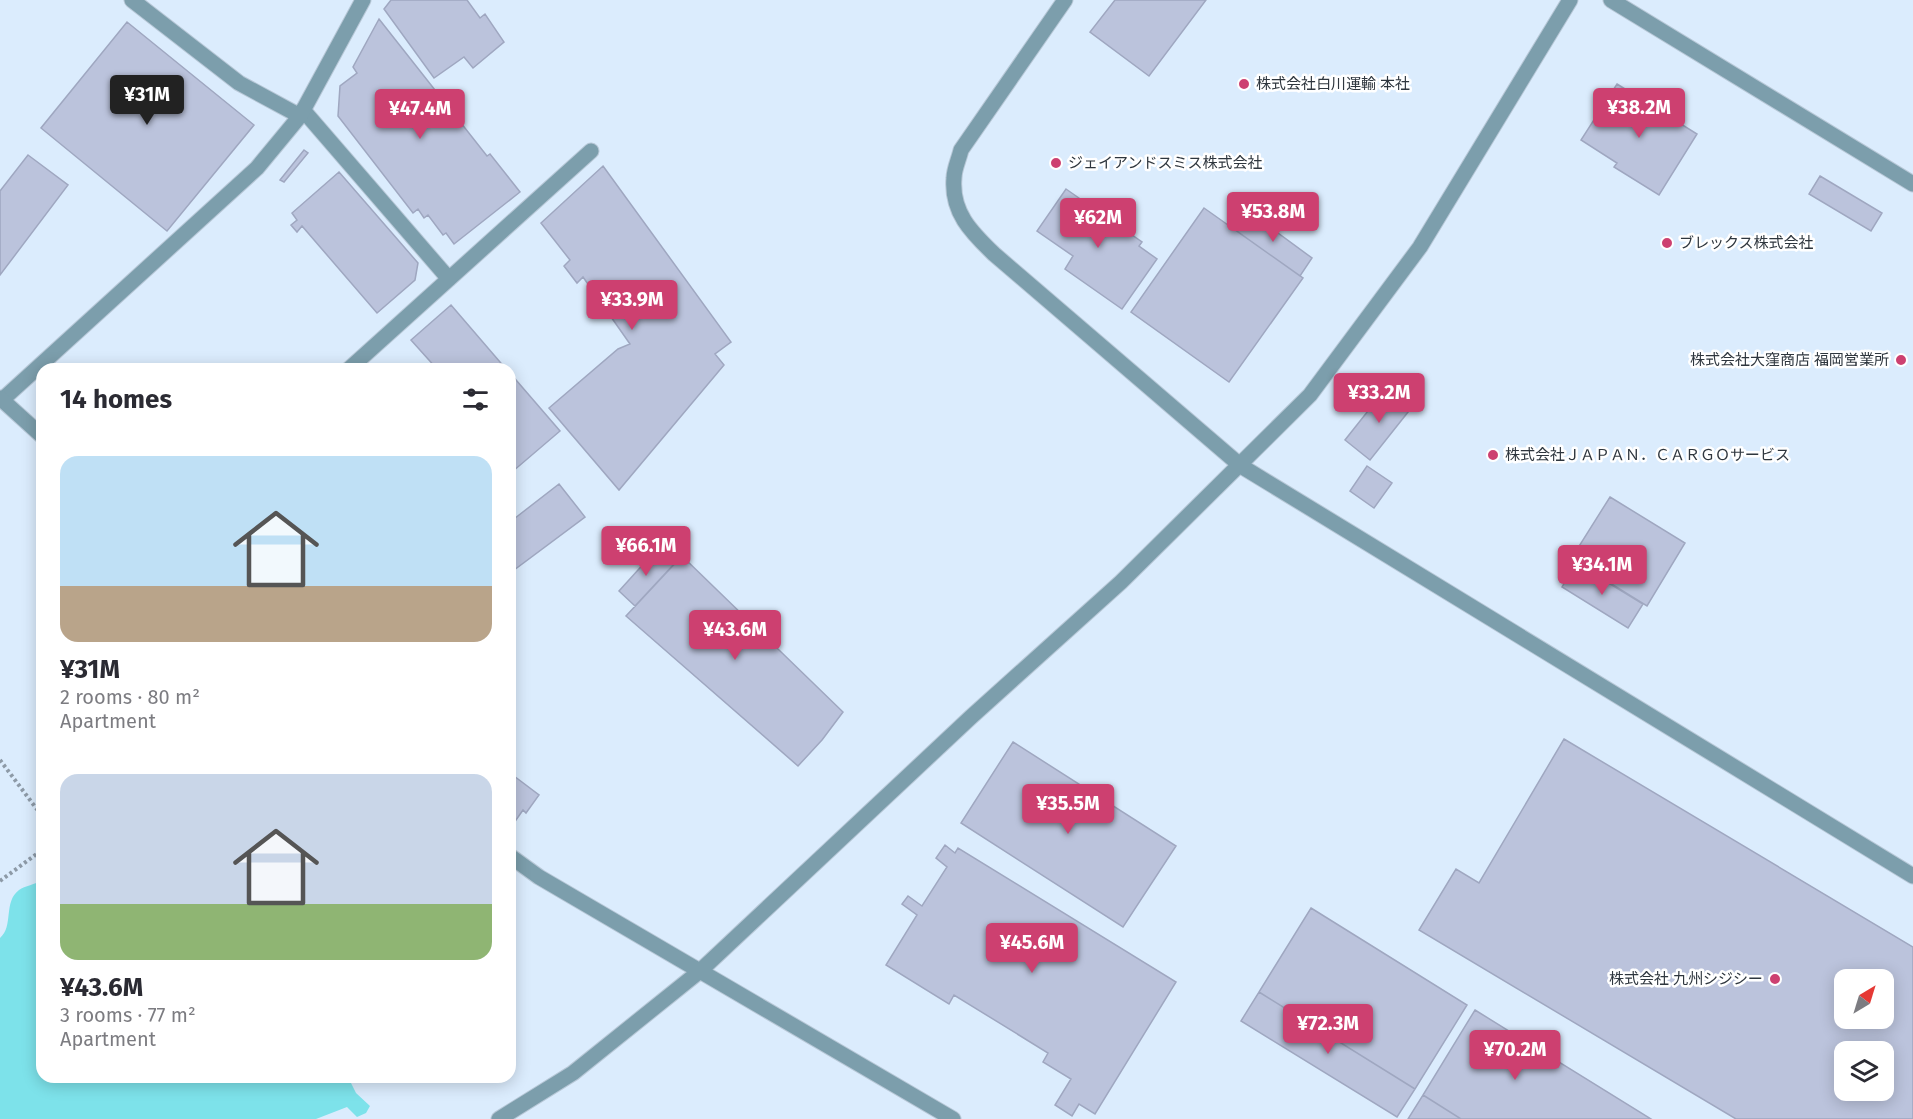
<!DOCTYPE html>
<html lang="en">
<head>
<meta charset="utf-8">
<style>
	:root { --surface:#fff; --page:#f2f2f3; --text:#2b2b33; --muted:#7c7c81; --accent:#cd4070 }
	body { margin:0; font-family:"Fira Sans","Noto Sans JP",sans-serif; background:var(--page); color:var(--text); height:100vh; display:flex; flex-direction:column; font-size:22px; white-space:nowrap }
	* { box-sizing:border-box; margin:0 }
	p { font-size:20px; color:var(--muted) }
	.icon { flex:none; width:33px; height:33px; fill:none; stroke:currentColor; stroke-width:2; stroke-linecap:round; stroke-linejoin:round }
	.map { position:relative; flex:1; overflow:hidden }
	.sheet { position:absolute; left:36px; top:363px; width:480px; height:720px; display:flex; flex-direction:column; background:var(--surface); border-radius:18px; box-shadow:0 3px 15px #0003 }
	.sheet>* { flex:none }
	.needle { width:39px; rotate:38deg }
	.fabs { position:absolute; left:1834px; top:969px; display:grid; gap:12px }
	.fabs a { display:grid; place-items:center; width:60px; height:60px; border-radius:12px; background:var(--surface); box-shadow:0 3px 15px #0003; font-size:30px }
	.price { position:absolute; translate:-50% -51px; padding:0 14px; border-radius:6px; background:var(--accent); color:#fff; font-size:20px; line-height:39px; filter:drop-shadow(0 2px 3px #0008) }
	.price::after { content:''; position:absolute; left:50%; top:36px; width:18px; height:14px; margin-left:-9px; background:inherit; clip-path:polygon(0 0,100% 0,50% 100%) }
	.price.selected { background:#222; color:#fff }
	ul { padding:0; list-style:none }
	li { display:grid; align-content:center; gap:12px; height:318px; padding:0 24px }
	li span { display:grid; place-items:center; height:186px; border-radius:18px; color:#555 }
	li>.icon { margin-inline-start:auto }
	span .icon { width:108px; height:108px; fill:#fffc; stroke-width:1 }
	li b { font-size:26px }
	h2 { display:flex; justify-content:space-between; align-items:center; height:72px; padding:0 24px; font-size:26px }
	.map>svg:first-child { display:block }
	.water { fill:#7de2ea }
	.building { fill:#bbc3dc; stroke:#9fa7c0; stroke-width:1.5; fill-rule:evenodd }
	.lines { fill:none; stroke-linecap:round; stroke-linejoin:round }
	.service-casing { stroke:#b8c8d7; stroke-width:17 }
	.minor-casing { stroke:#b8c8d7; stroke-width:17 }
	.tertiary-casing { stroke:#b8c8d7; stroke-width:17 }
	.path { stroke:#8d9aa7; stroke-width:4; stroke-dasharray:3 3; stroke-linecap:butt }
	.service { stroke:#7c9eac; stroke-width:15 }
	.minor { stroke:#7c9eac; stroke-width:15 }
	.tertiary { stroke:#7c9eac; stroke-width:15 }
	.poi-dot { fill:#cd4070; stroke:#fff; stroke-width:2 }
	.labels { text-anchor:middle; stroke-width:5; stroke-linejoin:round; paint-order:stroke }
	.poi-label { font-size:15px; fill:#2e363e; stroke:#fff; text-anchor:start }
</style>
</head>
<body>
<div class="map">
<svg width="1913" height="1119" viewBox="0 0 1913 1119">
	<rect width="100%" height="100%" fill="#dbecfd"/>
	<path class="water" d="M42,881V1077H348L356,1093L370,1106L366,1113L357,1117L347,1107L316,1119H0V938C14,926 3,902 19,890C25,886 35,884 42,881Z"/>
	<path class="building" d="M391,0H467L480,18L485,14L504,42L473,68L464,57L434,78L384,9Z
		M1115,0H1206L1149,76L1090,32Z
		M379,19L487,156L490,154L520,192L454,244L446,233L443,235L428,215L424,218L418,209L413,213L338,116L340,86L357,73L353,67Z
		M127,22L254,125L167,231L41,128Z
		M1617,84L1697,134L1659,195L1614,167L1617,163L1581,140Z
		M304,150L308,153L284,182L280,180Z
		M28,155L68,185L0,275V191Z
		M603,166L731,342L715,354L724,365L619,490L549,408L618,349L630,344L583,277L577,283L564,266L570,260L541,223Z
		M339,172L418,263L415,280L377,313L302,226L297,232L291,225L297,220L292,213Z
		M1820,176L1882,213L1871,231L1809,194Z
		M1066,189L1142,242L1139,246L1157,259L1122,309L1065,269L1073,256L1037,231Z
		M1204,208L1303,278L1229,382L1131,312Z
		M1248,211L1312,258L1300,276L1234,229Z
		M451,305L506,369H437L411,340Z
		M510,373L560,431L512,472L510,469Z
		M1387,387L1412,407L1370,460L1345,440Z
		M1367,466L1392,483L1374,508L1350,491Z
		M559,484L585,517L510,573V522Z
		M1610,497L1685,543L1647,606L1571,559Z
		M657,549L674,564L635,606L619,591Z
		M682,556L843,712L822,740L798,766L626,616Z
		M1576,563L1643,604L1628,628L1562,587Z
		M1564,739L1913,947V1119H1736L1419,930L1456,869L1479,883ZM1845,980H1884V1018H1845ZM1845,1052H1884V1090H1845Z
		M1013,742L1176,846L1123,927L961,823Z
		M510,773L539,795L526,813L523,810L514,823L510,820Z
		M945,845L955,853L958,848L1176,982L1095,1114L1079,1104L1072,1116L1055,1105L1071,1079L1043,1062L1048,1053L954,995L949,1004L886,965L917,915L902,904L908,896L922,906L947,867L936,858Z
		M1311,908L1467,1005L1415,1089L1259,992Z
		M1259,992L1415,1089L1397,1117L1241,1021Z
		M1475,1010L1651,1119H1461L1423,1095Z
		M1423,1095L1461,1119H1408Z"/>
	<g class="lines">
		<defs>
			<path id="service" d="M303,110L449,279
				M349,369L591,151"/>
			<path id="minor" d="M132,0L239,83L300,116
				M2,400L257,168L300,116L363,0"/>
			<path id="tertiary" d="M1065,0L961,150C959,159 954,169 954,178C951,212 971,232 994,254L1241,466L1913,876
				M1611,0L1913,184
				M0,398L42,436
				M510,856L539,877L953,1119
				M499,1119L573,1073L700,971L971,717L1121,582L1310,395L1420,247L1570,0"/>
		</defs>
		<use href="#service" class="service-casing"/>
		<use href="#minor" class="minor-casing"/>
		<use href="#tertiary" class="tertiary-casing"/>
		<path class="path" d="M0,760L42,816
			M0,881L42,850"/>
		<use href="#service" class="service"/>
		<use href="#minor" class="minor"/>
		<use href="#tertiary" class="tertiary"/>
	</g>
	<g class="poi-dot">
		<circle cx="1244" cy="84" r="6"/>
		<circle cx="1056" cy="163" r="6"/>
		<circle cx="1667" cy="243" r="6"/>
		<circle cx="1901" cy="360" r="6"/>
		<circle cx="1493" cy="455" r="6"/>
		<circle cx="1775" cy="979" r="6"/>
	</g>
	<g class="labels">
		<g class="poi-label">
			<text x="1256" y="89">株式会社白川運輸 本社</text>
			<text x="1068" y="168">ジェイアンドスミス株式会社</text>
			<text x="1679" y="248">ブレックス株式会社</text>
			<text x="1889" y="365" text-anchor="end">株式会社大窪商店 福岡営業所</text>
			<text x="1505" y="460">株式会社ＪＡＰＡＮ．ＣＡＲＧＯサービス</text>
			<text x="1763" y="984" text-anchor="end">株式会社 九州シジシー</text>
		</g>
	</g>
</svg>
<div class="fabs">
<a><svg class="needle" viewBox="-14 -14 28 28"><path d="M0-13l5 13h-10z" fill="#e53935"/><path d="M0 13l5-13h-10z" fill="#7c7c81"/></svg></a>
<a><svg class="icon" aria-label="layers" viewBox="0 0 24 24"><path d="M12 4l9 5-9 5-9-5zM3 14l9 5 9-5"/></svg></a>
</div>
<b class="price selected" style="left:147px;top:126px">¥31M</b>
<b class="price" style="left:1639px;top:139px">¥38.2M</b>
<b class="price" style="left:420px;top:140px">¥47.4M</b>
<b class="price" style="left:1273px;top:243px">¥53.8M</b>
<b class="price" style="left:1098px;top:249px">¥62M</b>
<b class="price" style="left:632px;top:331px">¥33.9M</b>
<b class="price" style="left:1379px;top:424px">¥33.2M</b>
<b class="price" style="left:646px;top:577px">¥66.1M</b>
<b class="price" style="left:1602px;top:596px">¥34.1M</b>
<b class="price" style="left:735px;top:661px">¥43.6M</b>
<b class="price" style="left:1068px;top:835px">¥35.5M</b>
<b class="price" style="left:1032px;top:974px">¥45.6M</b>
<b class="price" style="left:1328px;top:1055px">¥72.3M</b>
<b class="price" style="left:1515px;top:1081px">¥70.2M</b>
<section class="sheet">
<h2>14 homes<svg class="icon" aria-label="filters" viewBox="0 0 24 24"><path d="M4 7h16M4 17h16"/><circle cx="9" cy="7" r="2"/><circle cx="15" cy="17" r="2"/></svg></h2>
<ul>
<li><span style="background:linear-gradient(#bfe0f5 70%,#b9a48a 0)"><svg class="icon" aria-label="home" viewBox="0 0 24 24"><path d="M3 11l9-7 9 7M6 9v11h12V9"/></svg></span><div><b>¥31M</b><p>2 rooms · 80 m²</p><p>Apartment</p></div></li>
<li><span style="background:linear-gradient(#c9d6e8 70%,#8fb573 0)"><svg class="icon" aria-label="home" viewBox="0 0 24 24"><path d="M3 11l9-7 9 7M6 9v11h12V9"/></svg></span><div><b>¥43.6M</b><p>3 rooms · 77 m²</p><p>Apartment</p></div></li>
</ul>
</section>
</div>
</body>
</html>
